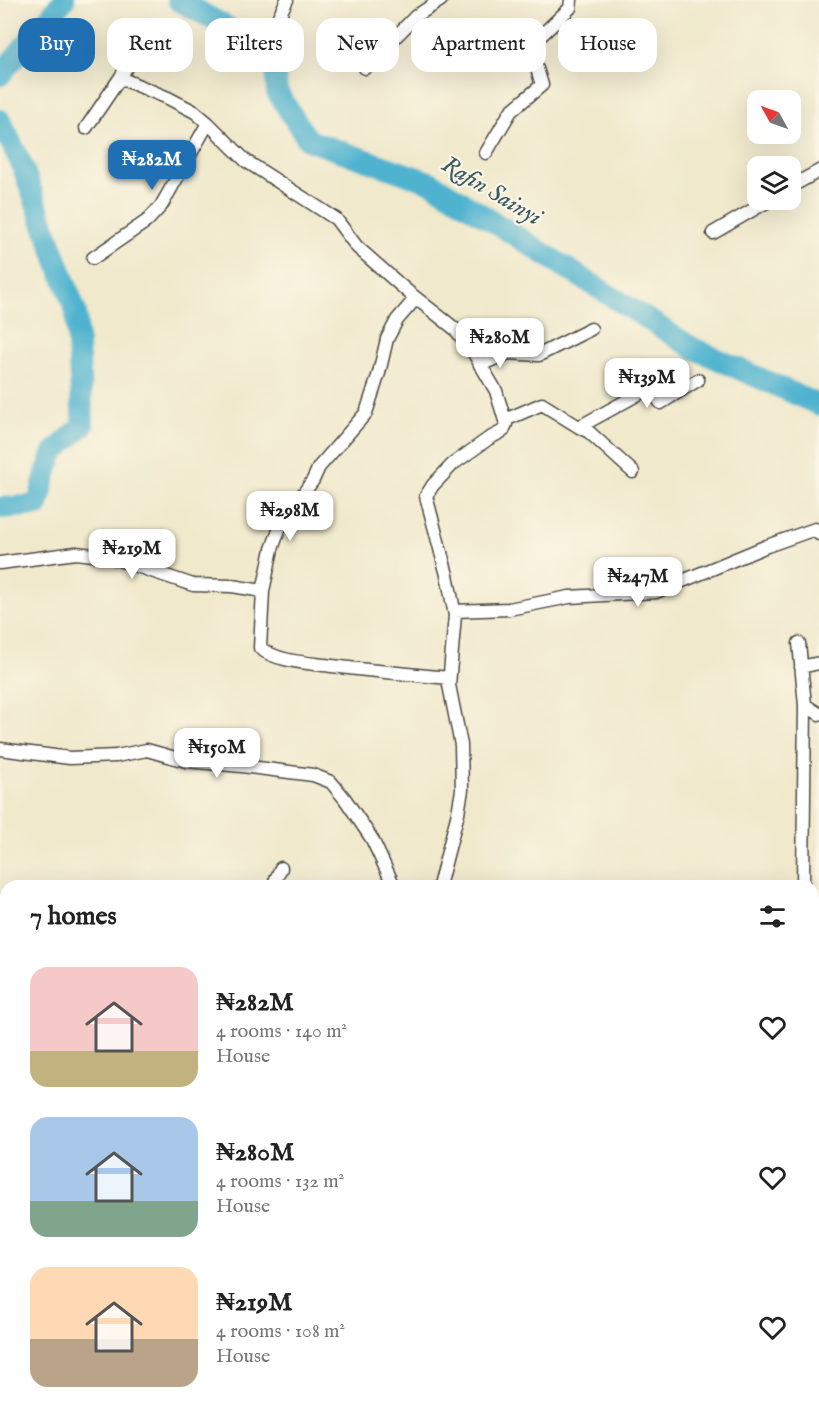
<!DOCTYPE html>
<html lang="en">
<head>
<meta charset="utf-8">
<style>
	:root { --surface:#fff; --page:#f6f6f6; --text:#222; --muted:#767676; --accent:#1f6fb2 }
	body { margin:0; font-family:"IM FELL English",serif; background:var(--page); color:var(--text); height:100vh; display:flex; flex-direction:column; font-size:22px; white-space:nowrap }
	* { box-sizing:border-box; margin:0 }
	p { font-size:20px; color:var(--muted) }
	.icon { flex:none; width:33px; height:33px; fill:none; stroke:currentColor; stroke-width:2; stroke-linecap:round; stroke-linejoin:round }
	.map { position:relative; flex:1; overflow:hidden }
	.drawer { position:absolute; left:0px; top:880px; width:819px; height:536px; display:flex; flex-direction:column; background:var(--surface); border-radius:18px 18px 0 0; box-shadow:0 6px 24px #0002 }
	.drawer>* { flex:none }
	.banner { position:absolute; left:18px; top:18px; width:783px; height:54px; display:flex; gap:12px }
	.needle { width:39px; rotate:310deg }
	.tools { position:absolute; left:747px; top:90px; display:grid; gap:12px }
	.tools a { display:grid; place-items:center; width:54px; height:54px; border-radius:12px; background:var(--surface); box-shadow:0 6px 24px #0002; font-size:30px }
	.price { position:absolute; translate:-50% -51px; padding:0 14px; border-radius:12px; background:#fff; color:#222; font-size:20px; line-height:39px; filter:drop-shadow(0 2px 3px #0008) }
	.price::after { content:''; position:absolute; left:50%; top:36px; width:18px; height:14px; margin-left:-9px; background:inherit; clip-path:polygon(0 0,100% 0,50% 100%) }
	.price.on { background:var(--accent); color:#fff }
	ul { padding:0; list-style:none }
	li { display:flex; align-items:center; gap:18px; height:150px; padding:0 30px }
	li span { display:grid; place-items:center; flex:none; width:168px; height:120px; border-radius:18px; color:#555 }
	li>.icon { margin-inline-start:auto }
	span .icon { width:72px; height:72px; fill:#fffc; stroke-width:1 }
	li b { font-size:26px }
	h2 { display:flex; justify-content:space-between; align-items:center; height:72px; padding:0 30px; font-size:26px }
	.tag { padding:0 21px; border-radius:18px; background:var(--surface); box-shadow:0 6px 24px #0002; font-size:21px; line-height:54px }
	.tag.on { background:var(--accent); color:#fff }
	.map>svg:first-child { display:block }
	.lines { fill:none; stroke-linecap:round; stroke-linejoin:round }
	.river { stroke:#50b3cf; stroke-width:22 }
	.service-casing { stroke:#494843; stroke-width:9 }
	.minor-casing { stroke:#494843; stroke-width:15 }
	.service { stroke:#fff; stroke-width:6 }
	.minor { stroke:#fff; stroke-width:12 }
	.labels { text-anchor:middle; stroke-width:4.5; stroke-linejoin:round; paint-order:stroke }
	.water-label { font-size:24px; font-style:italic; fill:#385b64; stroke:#fcf5e5 }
</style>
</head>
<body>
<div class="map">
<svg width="819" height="1415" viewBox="0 0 819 1415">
	<rect width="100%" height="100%" fill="#fcf5e5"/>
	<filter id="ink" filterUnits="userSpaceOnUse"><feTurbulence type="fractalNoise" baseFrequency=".0167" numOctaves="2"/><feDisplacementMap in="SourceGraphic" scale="12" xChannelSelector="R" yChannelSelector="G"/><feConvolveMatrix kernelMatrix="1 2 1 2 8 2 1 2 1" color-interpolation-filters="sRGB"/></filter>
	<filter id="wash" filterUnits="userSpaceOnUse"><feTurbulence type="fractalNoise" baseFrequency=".008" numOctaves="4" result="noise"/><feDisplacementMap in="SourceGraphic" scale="24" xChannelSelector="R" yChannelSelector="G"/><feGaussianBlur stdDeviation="1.35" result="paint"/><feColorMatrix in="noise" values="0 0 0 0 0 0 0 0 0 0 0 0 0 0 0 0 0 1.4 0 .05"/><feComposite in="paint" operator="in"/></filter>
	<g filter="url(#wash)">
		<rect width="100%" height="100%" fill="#f0e9cc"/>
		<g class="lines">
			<path class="river" d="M178,0L274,53L277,92L308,140L432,183L693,348L819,405
				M0,75L64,0
				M0,120L22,165L76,312L83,425L54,452L46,473L38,505L0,508"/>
		</g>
	</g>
	<g filter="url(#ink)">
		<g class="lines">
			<defs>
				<path id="service" d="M44,1415L46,1410
					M404,1415L405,1410"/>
				<path id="minor" d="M277,20L287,0
					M365,68L416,16L441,0
					M120,78L142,41
					M86,128L120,78L168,98L195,112L208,123L246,161L336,219L357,247L407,291L454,328L472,350L496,391L506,424L503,431L488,439L453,464L433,485L426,496L447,575L455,615L449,685L461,745L462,790L458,813L439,886
					M486,153L511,111L542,85L530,46L570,8L571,0
					M790,187L819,171
					M713,233L770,200
					M93,258L147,221L161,206L208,123
					M416,298L397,320L387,339L379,373L366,413L319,467L313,480L280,527L272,549L263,591L260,648C277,662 310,663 332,666C371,671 410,674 449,678
					M480,365L508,353L539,355L591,329
					M505,420L542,404L579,427L589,432L633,472
					M579,427L644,391L651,390L661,403L698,380
					M0,563L76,553L110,557L193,585L232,586L263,591
					M454,611L509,609L569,597L656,592L767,546L815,529L819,534
					M799,643L805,705L803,886
					M801,667L819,663
					M805,705L819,714
					M0,749L70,758L116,756L147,750L186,761L242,766L313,775L331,782L345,799L372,839L394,886
					M273,886L281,868
					M813,907L819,904
					M0,941L6,942
					M0,996H6
					M813,1074L819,1075
					M813,1404L819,1316"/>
			</defs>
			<use href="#service" class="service-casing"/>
			<use href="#minor" class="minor-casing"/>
			<use href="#service" class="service"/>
			<use href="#minor" class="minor"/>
		</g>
	</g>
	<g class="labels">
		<g class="water-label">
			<text transform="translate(492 190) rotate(31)" y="8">Rafin Sainyi</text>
		</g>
	</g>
</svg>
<div class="tools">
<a><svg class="needle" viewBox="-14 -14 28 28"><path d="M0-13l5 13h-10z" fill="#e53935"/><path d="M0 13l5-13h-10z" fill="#767676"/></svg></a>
<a><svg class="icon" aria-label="layers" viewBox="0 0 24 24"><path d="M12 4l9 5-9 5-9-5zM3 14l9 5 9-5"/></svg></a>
</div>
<b class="price on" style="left:152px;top:191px">₦282M</b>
<b class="price" style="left:500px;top:369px">₦280M</b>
<b class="price" style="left:647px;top:409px">₦139M</b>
<b class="price" style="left:290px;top:542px">₦298M</b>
<b class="price" style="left:132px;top:580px">₦219M</b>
<b class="price" style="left:638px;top:608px">₦247M</b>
<b class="price" style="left:217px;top:779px">₦150M</b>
<div class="banner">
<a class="tag on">Buy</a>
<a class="tag">Rent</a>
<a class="tag">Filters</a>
<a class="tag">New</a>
<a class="tag">Apartment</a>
<a class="tag">House</a>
</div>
<section class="drawer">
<h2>7 homes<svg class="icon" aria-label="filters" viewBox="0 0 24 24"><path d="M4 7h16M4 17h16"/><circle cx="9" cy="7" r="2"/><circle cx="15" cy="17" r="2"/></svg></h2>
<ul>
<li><span style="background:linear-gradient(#f6c9c9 70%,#c2b280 0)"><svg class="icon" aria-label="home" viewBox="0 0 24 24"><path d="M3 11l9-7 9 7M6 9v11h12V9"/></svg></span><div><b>₦282M</b><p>4 rooms · 140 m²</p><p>House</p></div><svg class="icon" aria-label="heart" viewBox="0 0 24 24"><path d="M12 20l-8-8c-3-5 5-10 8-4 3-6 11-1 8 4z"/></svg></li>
<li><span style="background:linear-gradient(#a9c7e8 70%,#7fa58c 0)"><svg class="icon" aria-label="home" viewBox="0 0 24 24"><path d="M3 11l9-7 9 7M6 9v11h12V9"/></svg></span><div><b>₦280M</b><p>4 rooms · 132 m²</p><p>House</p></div><svg class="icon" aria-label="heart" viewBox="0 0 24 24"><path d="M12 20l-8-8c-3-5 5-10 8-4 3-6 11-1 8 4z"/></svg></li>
<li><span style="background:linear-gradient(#ffd9b3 60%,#b9a48a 0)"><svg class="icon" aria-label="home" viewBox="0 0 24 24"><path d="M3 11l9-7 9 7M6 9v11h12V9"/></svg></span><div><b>₦219M</b><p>4 rooms · 108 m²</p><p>House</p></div><svg class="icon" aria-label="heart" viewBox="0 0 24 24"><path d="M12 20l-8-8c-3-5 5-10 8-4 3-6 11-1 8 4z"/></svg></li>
</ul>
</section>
</div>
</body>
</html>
